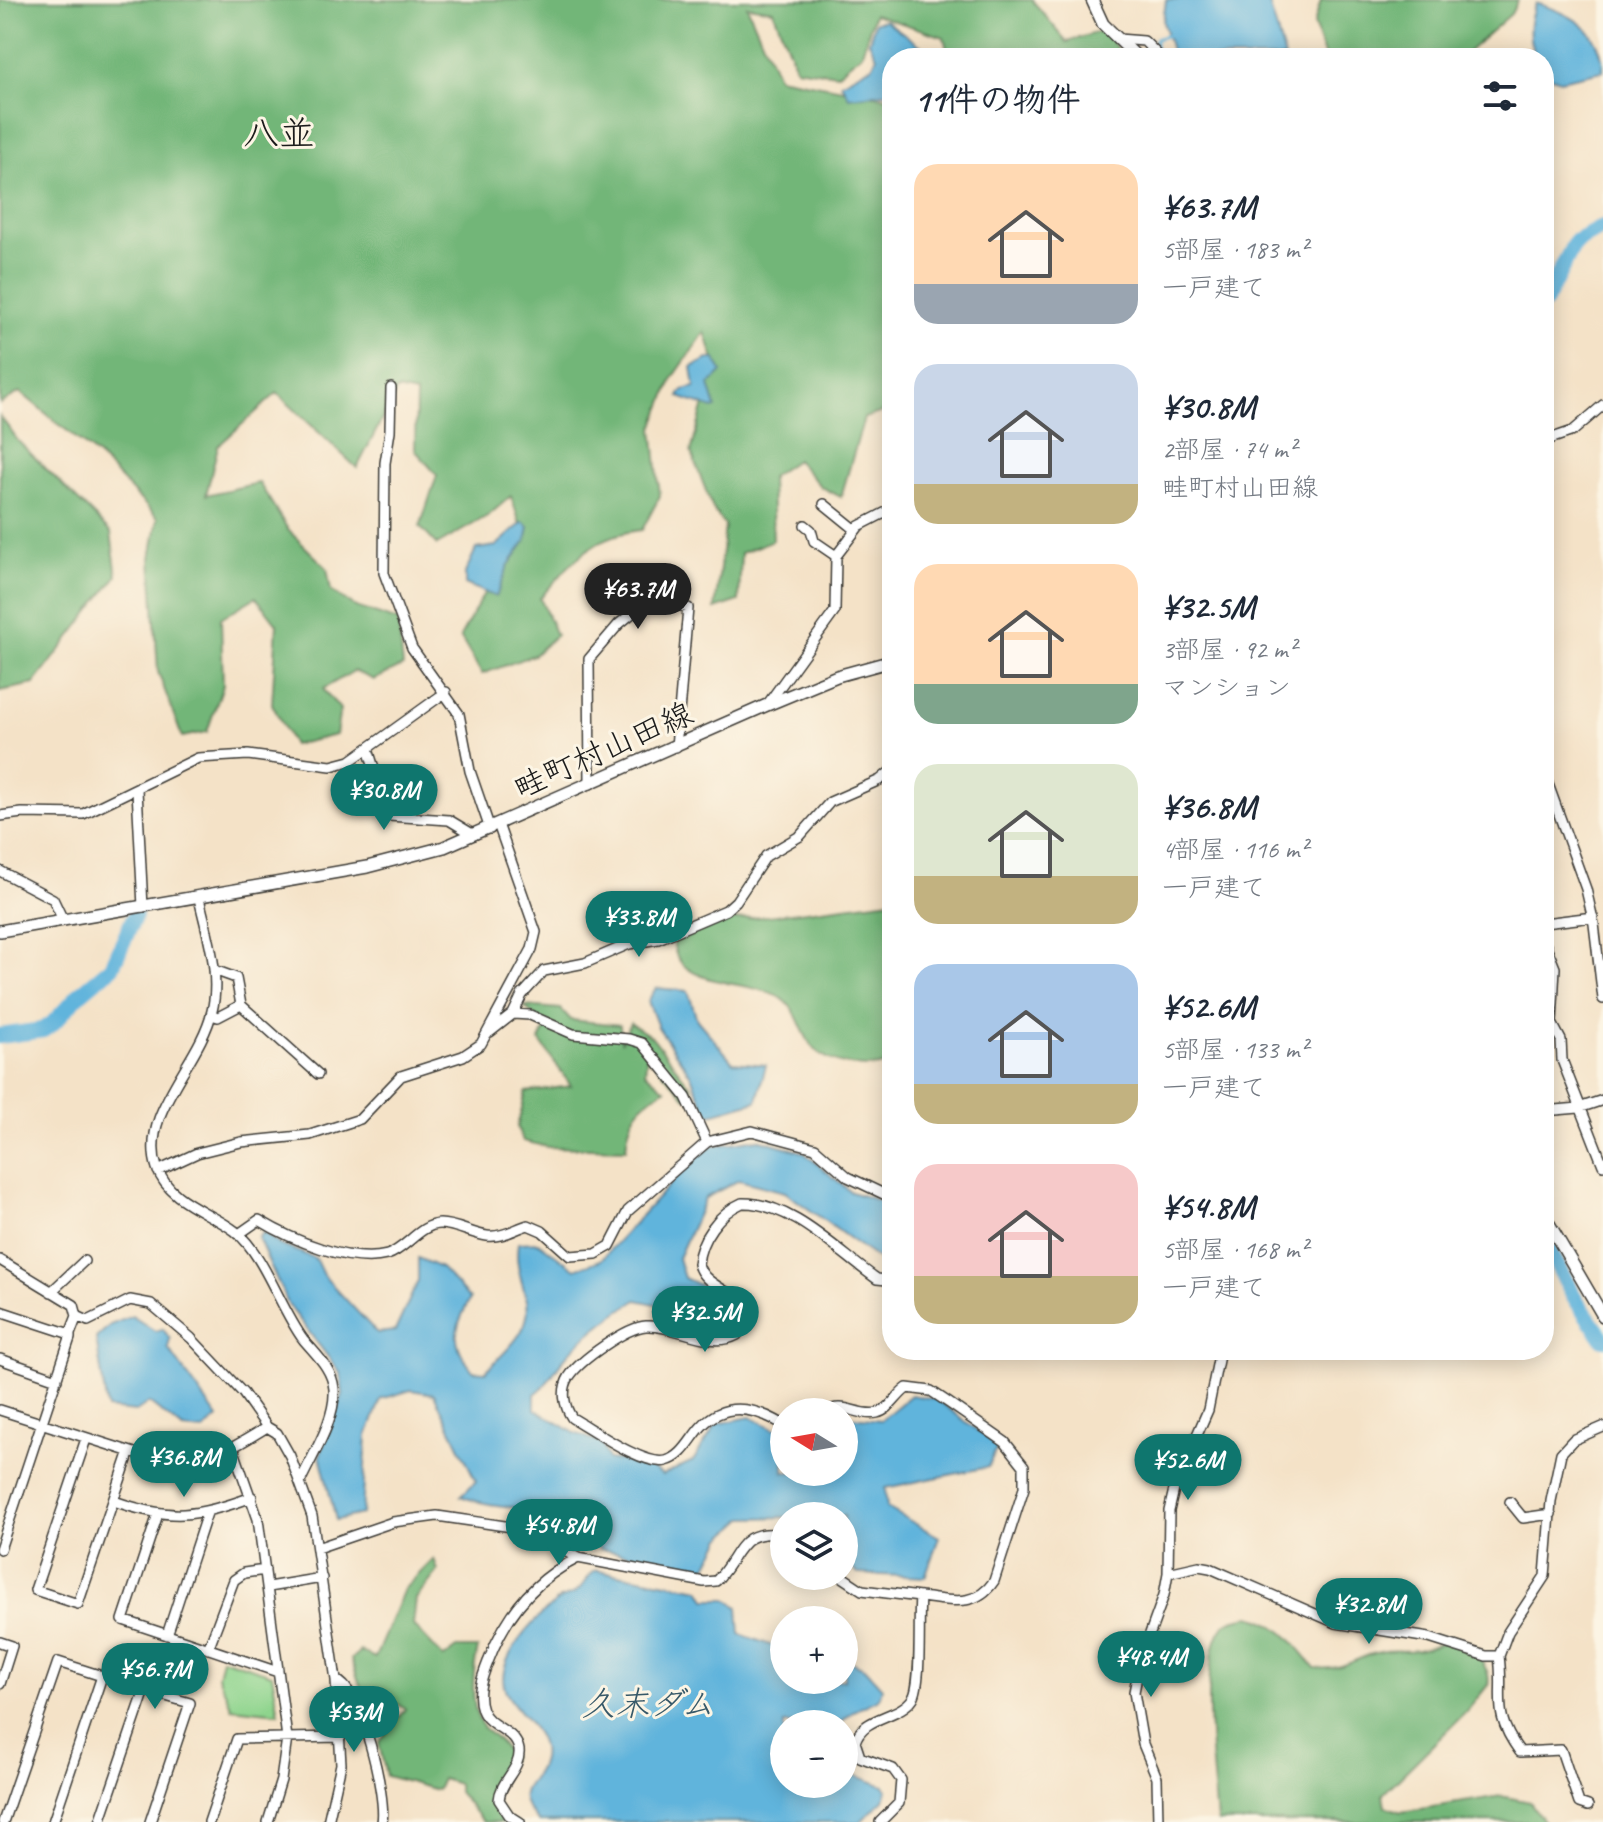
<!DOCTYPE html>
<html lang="ja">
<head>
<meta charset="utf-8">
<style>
	:root { --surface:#fff; --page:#f2f2f3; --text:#1f2937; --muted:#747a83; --accent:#0f766e }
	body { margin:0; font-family:Caveat,"Klee One",sans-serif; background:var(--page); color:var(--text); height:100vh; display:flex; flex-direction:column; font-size:30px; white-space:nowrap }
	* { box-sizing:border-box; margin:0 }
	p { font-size:26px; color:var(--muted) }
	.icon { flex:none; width:44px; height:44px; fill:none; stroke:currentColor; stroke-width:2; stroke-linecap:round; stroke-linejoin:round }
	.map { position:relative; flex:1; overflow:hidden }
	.drawer { position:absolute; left:882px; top:48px; width:672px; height:1312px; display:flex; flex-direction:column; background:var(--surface); border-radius:32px; box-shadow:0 4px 20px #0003 }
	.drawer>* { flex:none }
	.needle { width:52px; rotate:281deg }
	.tools { position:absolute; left:770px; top:1398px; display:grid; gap:16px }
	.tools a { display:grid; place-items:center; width:88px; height:88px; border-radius:50%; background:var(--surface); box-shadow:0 4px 20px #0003; font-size:40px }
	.price { position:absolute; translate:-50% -68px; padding:0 18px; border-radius:28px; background:var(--accent); color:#fff; font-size:26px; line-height:52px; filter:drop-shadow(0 2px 4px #0008) }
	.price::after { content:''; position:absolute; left:50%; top:48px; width:24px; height:18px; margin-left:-12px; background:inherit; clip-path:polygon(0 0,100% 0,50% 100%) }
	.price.active { background:#222; color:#fff }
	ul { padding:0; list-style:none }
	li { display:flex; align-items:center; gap:24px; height:200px; padding:0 32px }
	li span { display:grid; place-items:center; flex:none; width:224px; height:160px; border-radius:24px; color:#555 }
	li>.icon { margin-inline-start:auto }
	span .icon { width:96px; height:96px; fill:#fffc; stroke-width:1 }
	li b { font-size:34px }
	h2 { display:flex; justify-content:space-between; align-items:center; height:96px; padding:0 32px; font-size:34px }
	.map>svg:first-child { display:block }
	.green { fill:#8ed48d; stroke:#557854; stroke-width:2 }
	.forest { fill:#72b678; stroke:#47694a; stroke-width:2 }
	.water { fill:#60b4dc; stroke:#3e687c; stroke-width:2 }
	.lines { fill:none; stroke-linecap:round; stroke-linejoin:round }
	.stream { stroke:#60b4dc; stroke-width:3 }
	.river { stroke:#60b4dc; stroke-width:16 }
	.minor-casing { stroke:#3c3a36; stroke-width:12 }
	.major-casing { stroke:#3c3a36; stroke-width:14 }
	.minor { stroke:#fff; stroke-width:9 }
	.major { stroke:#fff; stroke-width:11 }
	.labels { text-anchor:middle; stroke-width:6; stroke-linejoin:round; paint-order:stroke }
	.street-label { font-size:32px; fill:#1c1c1c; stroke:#fcf5e5 }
	.water-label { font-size:34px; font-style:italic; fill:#375969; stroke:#fcf5e5 }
	.quarter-label { font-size:36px; fill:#1c1c1c; stroke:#fcf5e5 }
</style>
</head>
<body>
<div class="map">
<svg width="1603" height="1822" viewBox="0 0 1603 1822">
	<rect width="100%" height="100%" fill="#fcf5e5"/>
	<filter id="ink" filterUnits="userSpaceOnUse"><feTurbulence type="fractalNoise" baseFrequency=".0125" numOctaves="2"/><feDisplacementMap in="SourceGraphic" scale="16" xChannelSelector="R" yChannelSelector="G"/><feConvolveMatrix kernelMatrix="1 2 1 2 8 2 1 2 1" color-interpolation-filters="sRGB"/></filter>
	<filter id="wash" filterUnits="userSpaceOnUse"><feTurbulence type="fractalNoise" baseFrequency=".006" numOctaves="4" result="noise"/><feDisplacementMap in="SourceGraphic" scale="32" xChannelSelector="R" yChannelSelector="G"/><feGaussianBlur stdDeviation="1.8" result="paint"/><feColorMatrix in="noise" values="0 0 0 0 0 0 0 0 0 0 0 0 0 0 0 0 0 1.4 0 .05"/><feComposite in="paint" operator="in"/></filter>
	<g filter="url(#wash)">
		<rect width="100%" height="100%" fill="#f4e2c7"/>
		<path class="green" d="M222,1658L272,1674L279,1713L232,1708L218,1676Z"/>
		<path class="forest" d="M0,0H1032L1067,42L1104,30L1124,58H987L948,54L944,37L874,14L862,53L837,74L796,68L773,10L747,6L778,77L892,98V409L864,418L841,497L821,487L796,460L771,477L773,540L741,553L739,601L715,609L725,526L713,509L691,452L715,363L705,332L673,378L653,428L660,496L642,530C591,535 573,562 540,598L556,635L534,655L482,674L460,637L521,527L511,496L489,515L437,545L420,527L437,475L415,450L416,394L397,390L357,468L277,393L218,446L206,495L259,483L289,531L327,568L331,591L356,607L398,621L403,666L374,680L354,671L323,689L340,709L336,735L293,745L272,704L277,624L256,597L221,618L223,685L207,732L182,737L158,672L151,558L158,518L99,457L20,392L0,404Z
			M1321,0H1518L1511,14L1461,58H1325L1314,24Z
			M0,416L19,442L111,533L117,576L34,684L0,691Z
			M892,900V1062C877,1068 866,1068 850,1065C792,1056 811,1015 778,996C749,980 668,988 674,937L698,925Z
			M524,1006L561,1009L571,1020L620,1025L621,1042L630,1023L653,1038L692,1088L686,1098L647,1055L645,1072L665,1089C638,1104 628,1118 626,1149L547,1147L523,1141L517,1127L526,1092L571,1086L540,1041L546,1027Z
			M434,1559L438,1571L416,1599L413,1625L444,1658L457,1648H478C473,1670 468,1711 485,1729C496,1739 503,1744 511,1757L495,1791L497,1813L508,1822H483L458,1792V1784L442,1779L437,1790L386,1776L379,1743L405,1709L386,1698L366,1702L351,1659L360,1651L375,1658L404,1589Z
			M1250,1616C1280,1622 1297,1646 1315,1668C1345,1671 1354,1657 1380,1652C1393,1649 1406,1652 1418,1650C1446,1644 1463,1628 1482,1662C1487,1670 1490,1676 1488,1685L1467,1711L1383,1794L1385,1806L1401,1812L1501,1796L1530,1802L1544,1822H1217C1214,1780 1198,1661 1222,1628C1228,1619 1240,1618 1250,1616Z"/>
		<path class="water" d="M1166,0H1268L1285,58H1173L1163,22Z
			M1536,3C1572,14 1603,30 1603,71L1560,80L1544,74V58H1535C1528,38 1527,23 1536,3Z
			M885,20L921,46L920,58H892V92L849,97L841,83L873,65L877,56L869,42L875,22Z
			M708,359H715L722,372L709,385L716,408L713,409L679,397L683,390L695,387L692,367Z
			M523,522L529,527L526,541L508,566L496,597L465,584V573L476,549L496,546Z
			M656,988L688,991L697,1020L733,1062L766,1065L757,1101L708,1115L690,1074L658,1027L648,1001Z
			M758,1139L803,1152L851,1192L883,1202L892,1210V1236L879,1260L785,1192L739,1180L705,1198L678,1258L684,1278L723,1296L727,1311L718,1318L637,1300C609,1317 584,1335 563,1360C552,1373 549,1384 535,1394V1409L575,1433L602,1443L608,1460L641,1462L663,1475L693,1461L717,1424L750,1417L778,1430L784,1447V1472H844V1416L881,1420L911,1395L936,1399L998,1446L988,1467L885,1488L887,1508L939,1537L925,1577L858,1574L844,1561V1516L744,1518L722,1538L706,1568L599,1549C570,1497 508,1516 461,1496L476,1481L434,1394L411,1390L381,1399L367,1436L362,1514L336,1520L320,1455L343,1394L340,1373L288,1304L258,1238L263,1232L280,1245L315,1258L323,1275L377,1333L395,1331L418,1281V1258L441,1268L470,1299C454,1330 450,1342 473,1371L485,1372C507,1349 537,1328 525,1293C520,1276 515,1262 518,1243L538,1242L575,1269L601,1260L691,1161L712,1146Z
			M132,1316L155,1331L163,1329L170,1339L168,1348L218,1418L203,1431L183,1429L149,1403L136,1412L107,1409L96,1338L110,1325Z
			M596,1570L700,1589L706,1599H727L738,1607L740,1634L784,1650V1680H844V1658L864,1668L882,1688L879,1699L854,1711L839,1724H784V1784H844V1771L884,1786L887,1790L884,1800L860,1822H539C505,1787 537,1787 542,1759C547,1732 516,1713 506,1692C492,1661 535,1619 555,1603C561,1597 570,1597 576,1592C585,1586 587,1575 596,1570Z"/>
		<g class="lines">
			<path class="stream" d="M1155,49V39L1169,35"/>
			<path class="river" d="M1544,303L1575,242L1603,227
				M0,1036L43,1030L52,1024L81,993L112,967L135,915
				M1544,1241L1576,1300L1603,1339"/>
		</g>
	</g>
	<g filter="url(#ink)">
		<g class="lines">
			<defs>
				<path id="minor" d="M1118,39L1144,41L1161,58
					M391,388L390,431L385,463L384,573L412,648L459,714L470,771L490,829
					M1544,441L1573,431L1603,405
					M824,504L856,530
					M805,525L811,530L814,541L836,556
					M767,705L835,611L836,556L859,526L892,509
					M368,749L389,816L449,820L474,835
					M1544,773L1586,889L1594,924L1603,999
					M590,784L589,659L619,624L652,597L688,608L676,747
					M137,790L143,907
					M0,816L22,813L83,814L198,758L248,755L331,766L350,761L446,692
					M0,871L53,899L63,920
					M199,898C207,934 221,974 212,1011C200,1063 139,1113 157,1168C169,1202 209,1211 235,1231C264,1254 280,1308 303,1339C316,1355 332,1368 334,1389C336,1419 313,1454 301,1480
					M1544,923L1593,917
					M1544,941L1555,968L1552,1023L1561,1040L1562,1060L1603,1165
					M241,1005L318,1074
					M513,1014L530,1015L573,1034L629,1039L642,1043L686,1097L707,1142
					M211,1015L218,1017L241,1005L236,978L214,970
					M490,1032L513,1014L522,995L544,971L585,963L629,944L658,939L726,910L736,901L766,856L800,836L830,802L880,780L892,770
					M1544,1111L1579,1108L1603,1100
					M158,1171L197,1153L241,1142L310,1135L360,1119L401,1076L463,1056L481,1044L532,949L536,932L498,824
					M239,1234L259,1220C290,1239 350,1265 387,1255C405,1250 420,1224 440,1224C455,1224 472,1234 487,1236C501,1238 515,1229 528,1225L542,1231L570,1256L596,1254L610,1246L628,1211L707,1142L752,1131L815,1148L848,1177L892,1198
					M0,1260L74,1305L77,1316L70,1334
					M51,1292L84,1261
					M0,1311L70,1334V1338L0,1549
					M77,1316L88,1321L130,1300L151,1304L191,1338L243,1393L267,1427L277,1433L290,1456L312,1516L336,1680L341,1764L328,1822
					M0,1359L57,1379
					M0,1410L172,1465C209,1464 236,1446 267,1427
					M826,1412C843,1401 859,1417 877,1413C890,1410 896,1396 907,1388L931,1391L949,1403L1005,1442L1024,1466V1488L994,1581C975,1609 949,1600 920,1597
					M784,1425C756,1408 725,1400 701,1427C690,1439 683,1457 666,1461C643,1466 592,1429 572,1418C564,1406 561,1390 569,1377C580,1360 627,1327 646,1326C676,1324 710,1350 737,1335C760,1289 706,1295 698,1264C700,1239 719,1213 742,1203C792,1202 838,1252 877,1279L887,1280L892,1272
					M86,1439L35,1590L78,1604L129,1454
					M233,1448L258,1519L287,1738L281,1780L268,1822
					M114,1501C170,1521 198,1517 252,1497
					M1510,1502L1523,1518L1551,1514
					M158,1514L123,1620L278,1672
					M317,1548L393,1522L437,1516L519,1528L578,1558L704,1582L716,1581C741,1555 738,1527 784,1535
					M1168,1573L1199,1566L1210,1568L1336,1623L1429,1638L1486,1656H1499L1508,1632L1545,1576L1551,1501L1561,1453L1573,1440L1603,1427
					M841,1576L862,1590L920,1597C918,1618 922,1684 913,1698C899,1719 863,1715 855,1742L860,1757L893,1769L901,1780L899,1803L880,1822
					M268,1587L322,1578
					M167,1635L207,1513
					M0,1642L12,1646L0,1684
					M208,1649L234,1580L244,1573L265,1570
					M1499,1656C1505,1699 1490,1711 1520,1752L1561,1750L1579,1803L1588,1806
					M336,1680C361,1689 387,1796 382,1822
					M3,1822L58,1662L102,1676L53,1822
					M100,1822L145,1690L190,1703L150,1822
					M209,1822L237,1739L341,1737
					M520,1822L509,1815L499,1800C500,1781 521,1769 519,1750C516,1730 489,1728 482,1710C476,1694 482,1677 488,1662C505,1616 533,1580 578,1558
					M1158,1822L1157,1778L1143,1744L1134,1692L1140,1661L1164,1595L1168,1573L1169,1511L1175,1485L1208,1410L1220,1350"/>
				<path id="major" d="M1092,0L1103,24L1138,58
					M0,931L367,867L444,847L767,705L837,676L892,661
					M1544,1215L1603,1316"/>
			</defs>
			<use href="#minor" class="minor-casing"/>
			<use href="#major" class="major-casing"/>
			<use href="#minor" class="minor"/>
			<use href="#major" class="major"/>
		</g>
	</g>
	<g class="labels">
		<g class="street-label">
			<text transform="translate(603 750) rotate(-24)" y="11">畦町村山田線</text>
		</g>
		<g class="water-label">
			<text x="648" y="1715">久末ダム</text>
		</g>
		<g class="quarter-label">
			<text x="279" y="145">八並</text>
		</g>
	</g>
</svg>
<div class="tools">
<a><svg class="needle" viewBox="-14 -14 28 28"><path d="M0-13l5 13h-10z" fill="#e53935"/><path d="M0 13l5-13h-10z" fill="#747a83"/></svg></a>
<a><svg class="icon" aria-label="layers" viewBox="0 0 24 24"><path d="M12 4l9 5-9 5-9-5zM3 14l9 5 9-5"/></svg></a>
<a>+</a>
<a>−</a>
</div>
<b class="price active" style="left:638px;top:631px">¥63.7M</b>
<b class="price" style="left:384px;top:832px">¥30.8M</b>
<b class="price" style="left:639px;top:959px">¥33.8M</b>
<b class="price" style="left:705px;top:1354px">¥32.5M</b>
<b class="price" style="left:184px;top:1499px">¥36.8M</b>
<b class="price" style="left:1188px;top:1502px">¥52.6M</b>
<b class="price" style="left:559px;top:1567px">¥54.8M</b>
<b class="price" style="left:1369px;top:1646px">¥32.8M</b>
<b class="price" style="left:1151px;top:1699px">¥48.4M</b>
<b class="price" style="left:155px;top:1711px">¥56.7M</b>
<b class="price" style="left:354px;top:1754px">¥53M</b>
<section class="drawer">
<h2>11件の物件<svg class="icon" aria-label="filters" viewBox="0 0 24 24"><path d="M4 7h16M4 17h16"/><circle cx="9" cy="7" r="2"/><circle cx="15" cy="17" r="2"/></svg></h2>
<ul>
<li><span style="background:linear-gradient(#ffd9b3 75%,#9aa5b1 0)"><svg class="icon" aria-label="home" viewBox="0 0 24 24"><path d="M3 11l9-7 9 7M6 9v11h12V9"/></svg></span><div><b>¥63.7M</b><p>5部屋 · 183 m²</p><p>一戸建て</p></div></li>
<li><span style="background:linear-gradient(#c9d6e8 75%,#c2b280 0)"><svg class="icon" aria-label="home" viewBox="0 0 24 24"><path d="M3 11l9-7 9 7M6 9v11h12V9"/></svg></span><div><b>¥30.8M</b><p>2部屋 · 74 m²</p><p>畦町村山田線</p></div></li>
<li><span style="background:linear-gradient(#ffd9b3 75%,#7fa58c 0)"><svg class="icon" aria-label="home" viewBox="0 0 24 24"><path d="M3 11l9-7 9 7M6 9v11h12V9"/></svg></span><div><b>¥32.5M</b><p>3部屋 · 92 m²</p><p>マンション</p></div></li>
<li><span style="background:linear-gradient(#dfe7d0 70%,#c2b280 0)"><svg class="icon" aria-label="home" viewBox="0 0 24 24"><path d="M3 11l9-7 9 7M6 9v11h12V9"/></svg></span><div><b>¥36.8M</b><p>4部屋 · 116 m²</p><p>一戸建て</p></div></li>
<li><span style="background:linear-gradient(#a9c7e8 75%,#c2b280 0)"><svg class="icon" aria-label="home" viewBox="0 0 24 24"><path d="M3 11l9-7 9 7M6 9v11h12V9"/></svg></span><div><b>¥52.6M</b><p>5部屋 · 133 m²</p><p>一戸建て</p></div></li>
<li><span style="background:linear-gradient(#f6c9c9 70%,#c2b280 0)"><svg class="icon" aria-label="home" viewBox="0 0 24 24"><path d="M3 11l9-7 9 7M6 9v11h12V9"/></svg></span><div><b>¥54.8M</b><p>5部屋 · 168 m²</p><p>一戸建て</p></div></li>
</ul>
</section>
</div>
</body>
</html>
